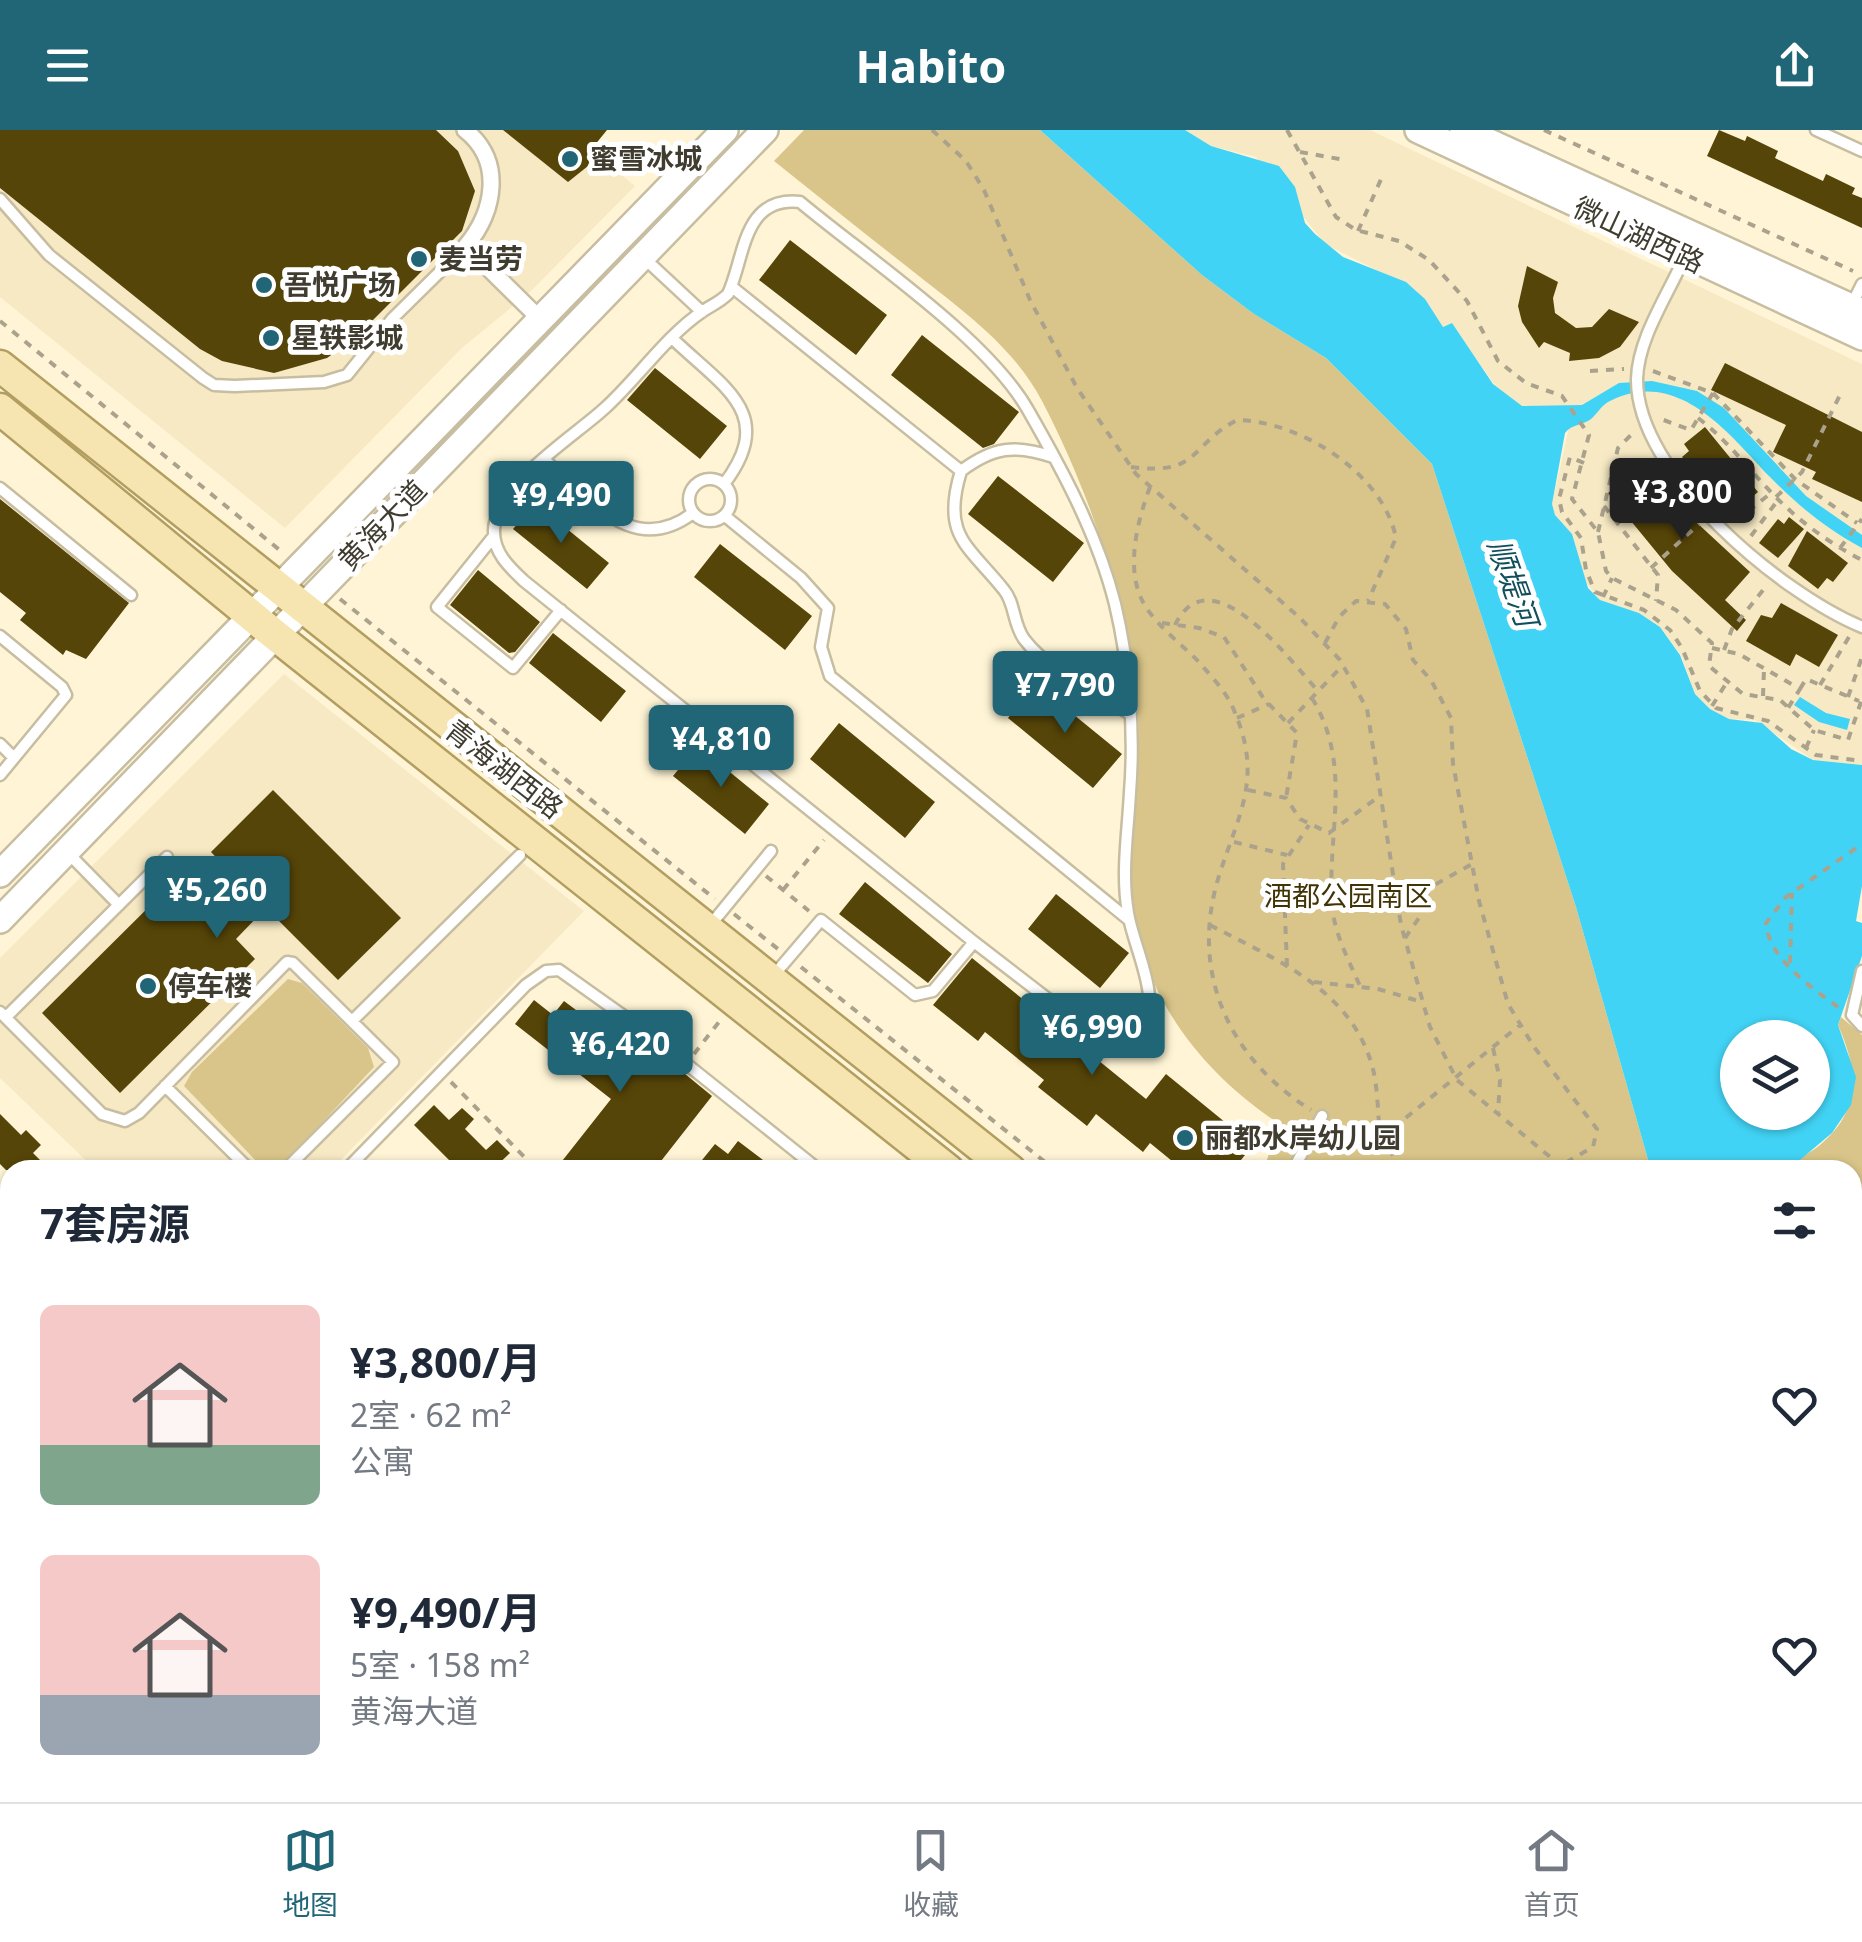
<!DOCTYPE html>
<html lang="zh">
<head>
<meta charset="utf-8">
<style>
	:root { --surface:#fff; --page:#f2f2f3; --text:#1f2937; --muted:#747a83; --line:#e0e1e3; --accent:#216676 }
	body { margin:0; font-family:"Noto Sans","Noto Sans SC",sans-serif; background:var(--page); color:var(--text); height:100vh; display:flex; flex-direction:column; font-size:38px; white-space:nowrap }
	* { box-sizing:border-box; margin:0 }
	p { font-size:32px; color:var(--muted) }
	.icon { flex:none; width:55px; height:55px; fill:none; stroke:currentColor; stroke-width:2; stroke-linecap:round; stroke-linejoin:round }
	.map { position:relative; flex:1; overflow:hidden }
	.drawer { position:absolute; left:0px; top:1030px; width:1862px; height:642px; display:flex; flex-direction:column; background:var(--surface); border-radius:30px 30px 0 0; box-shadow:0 2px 8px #0004 }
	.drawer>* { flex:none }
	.fabs { position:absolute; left:1720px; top:890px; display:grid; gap:20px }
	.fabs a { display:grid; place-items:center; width:110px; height:110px; border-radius:50%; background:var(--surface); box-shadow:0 2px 8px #0004; font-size:50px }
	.price { position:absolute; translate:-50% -85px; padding:0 22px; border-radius:10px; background:var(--accent); color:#fff; font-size:32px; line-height:65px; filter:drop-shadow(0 2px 5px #0008) }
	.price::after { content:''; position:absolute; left:50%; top:60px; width:30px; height:22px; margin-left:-15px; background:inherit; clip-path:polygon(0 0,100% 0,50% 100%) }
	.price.current { background:#222; color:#fff }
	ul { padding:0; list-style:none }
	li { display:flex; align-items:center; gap:30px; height:250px; padding:0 40px }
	li span { display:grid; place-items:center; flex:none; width:280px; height:200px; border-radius:15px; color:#555 }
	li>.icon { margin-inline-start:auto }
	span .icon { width:120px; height:120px; fill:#fffc; stroke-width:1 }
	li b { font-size:42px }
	h2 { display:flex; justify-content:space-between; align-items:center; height:120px; padding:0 40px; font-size:42px }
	header { display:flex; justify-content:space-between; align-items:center; height:130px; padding:0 40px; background:var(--accent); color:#fff; font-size:45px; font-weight:700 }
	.menu { display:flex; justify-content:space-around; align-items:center; height:140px; border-top:2px solid var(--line); background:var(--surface); font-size:28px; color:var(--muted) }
	.menu a { display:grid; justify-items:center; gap:5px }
	.menu .current { color:var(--accent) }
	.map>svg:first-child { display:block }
	.built { fill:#f6e9c4 }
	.green { fill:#d9c589 }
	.water { fill:#41d3f5; fill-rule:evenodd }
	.building { fill:#564508 }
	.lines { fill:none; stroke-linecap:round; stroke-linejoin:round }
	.service-casing { stroke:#c7bda0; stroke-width:15 }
	.pedestrian-casing { stroke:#c7bda0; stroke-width:20 }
	.tertiary-casing { stroke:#c7bda0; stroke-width:30 }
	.secondary-casing { stroke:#c7bda0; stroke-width:32 }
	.primary-casing { stroke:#b29e61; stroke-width:35 }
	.trunk-casing { stroke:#b29e61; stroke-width:38 }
	.path { stroke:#aaa28c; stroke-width:4; stroke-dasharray:8 8; stroke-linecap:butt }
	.service { stroke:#fff; stroke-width:10 }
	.pedestrian { stroke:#fff; stroke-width:15 }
	.tertiary { stroke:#fff; stroke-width:25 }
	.secondary { stroke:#faf2d7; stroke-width:28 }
	.primary { stroke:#f6e5b0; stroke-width:30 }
	.trunk { stroke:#f3dc96; stroke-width:32 }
	.trunk-bridge-casing { stroke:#b29e61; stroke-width:38; stroke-linecap:butt }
	.trunk-bridge { stroke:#f3dc96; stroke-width:32 }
	.poi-dot { fill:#216676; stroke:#fff; stroke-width:4 }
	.labels { text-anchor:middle; stroke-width:10; stroke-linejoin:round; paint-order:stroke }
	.poi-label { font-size:28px; font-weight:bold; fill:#403c30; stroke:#fff; text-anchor:start }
	.street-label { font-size:28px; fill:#403c30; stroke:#fff }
	.park-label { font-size:28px; fill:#403304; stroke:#fff }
	.water-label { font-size:30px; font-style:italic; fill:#124f5d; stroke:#fff }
</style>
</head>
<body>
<header><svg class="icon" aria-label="menu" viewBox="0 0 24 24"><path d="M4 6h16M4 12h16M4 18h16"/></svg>Habito<svg class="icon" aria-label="share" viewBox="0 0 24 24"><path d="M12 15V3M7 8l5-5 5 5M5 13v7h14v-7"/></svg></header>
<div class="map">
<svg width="1862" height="1672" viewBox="0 0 1862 1672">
	<rect width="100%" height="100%" fill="#fff5d6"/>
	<path class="built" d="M0,0H566L635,56L530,162L462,218L285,398L0,167Z
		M1185,0H1370L1862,234V635L1813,630L1755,590L1729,589L1710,579L1695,564L1681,525L1660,497L1639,483L1600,470L1584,450L1572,405L1555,385L1552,374L1569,297L1557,277L1522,276L1500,262L1451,193L1443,197L1416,160L1325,114L1256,27L1211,16Z
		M284,544L584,781L331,1040H96L0,948V828Z
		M368,1662L1149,1663L1139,1672H358Z"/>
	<path class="green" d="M804,0H1040L1202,145L1254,184L1326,228L1432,334L1576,777L1651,1040H1264L1278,993C1185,931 1124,838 1130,723C1133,667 1143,613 1136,557C1124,463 1086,355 1042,271C1011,213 960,179 910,139C864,103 819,67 774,31Z
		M288,849L302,853L368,918L374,937L287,1030L273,1037L261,1036L184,956L192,942Z
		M1841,887L1862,905V1421L1853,1430L1852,1040L1788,1038C1797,1028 1809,1024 1820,1015C1862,980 1858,940 1838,895Z
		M1862,1624V1672H1823L1828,1663L1852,1662L1853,1633Z
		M708,1662H940L949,1672H698Z
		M1206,1662L1579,1663L1578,1672H1196Z
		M407,1663H499L490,1672H411Z
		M584,1663H679L670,1672H593Z"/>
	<path class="water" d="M1040,0H1185L1211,16L1279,36L1295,57L1305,93L1315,104L1343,127L1406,152L1425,169L1443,197L1452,193L1493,254L1522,276L1582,275L1619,253L1652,251L1697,261L1724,278L1806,366L1862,405V418C1827,399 1798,376 1770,347C1729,304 1677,235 1608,272C1601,276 1597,284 1591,289C1583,295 1572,294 1565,303L1552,374L1555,385L1572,404L1588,458L1600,470L1639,483L1660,497L1680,525L1695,564L1710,579L1729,589L1762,593L1791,619L1813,630L1862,635V756L1856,791L1862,793V826L1838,895L1856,947L1851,975L1832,1003L1788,1040H1651L1576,777L1432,334L1326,228L1254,184L1202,145ZM1738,908H1812V982H1738Z
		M1800,567L1826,583L1850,589L1847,600L1819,592L1794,575Z
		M1300,1663V1662L1438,1663L1429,1672H1288Z"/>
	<path class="building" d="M0,0H436L458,21L475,61L462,101L354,209L327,228L274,243L222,231L200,219L0,58Z
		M503,0H607L594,16L588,36L568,52Z
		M1719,0L1745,11L1747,6L1778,21L1775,28L1823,51L1826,44L1855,58L1852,64L1862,68V98L1707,26Z
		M790,110L887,185L856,225L759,150Z
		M1527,136L1558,152L1553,168L1555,183L1576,198L1592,197L1609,179L1639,192L1620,217L1599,228L1569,231L1570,223L1544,212L1539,218L1522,192L1518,176Z
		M922,205L1019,282L994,314L983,318L891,245Z
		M1725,233L1862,302V372L1812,349L1816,342L1773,322L1786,295L1711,260Z
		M655,238L727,296L700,329L627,270Z
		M1705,297L1758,362L1729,386L1682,327L1689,321L1684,314Z
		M1654,341L1682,379L1750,442L1725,470L1746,490L1737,501L1672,441L1608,363L1631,344L1639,353Z
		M998,346L1084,413L1053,452L968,384Z
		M0,369L129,473L86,529L66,520L63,525L20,490L26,483L0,462Z
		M535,373L609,433L587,459L513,399Z
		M1789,387L1804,399L1778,428L1759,413L1778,389L1784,394Z
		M1807,401L1848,433L1833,452L1827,448L1818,459L1788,436Z
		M720,414L812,486L785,520L694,447Z
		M478,440L540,492L515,522L509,523L450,475Z
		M1781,473L1838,505L1819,537L1796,524L1790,536L1746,511L1761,485L1772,488Z
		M553,503L626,561L601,592L529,533Z
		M1036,554L1122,624L1093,658L1008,588Z
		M839,593L935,672L905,708L810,629Z
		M698,616L769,674L745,704L673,646Z
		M273,660L401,788L338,850L266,778L236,809L255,829L120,963L42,883L176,750L203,776L234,746L211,722Z
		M865,752L952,824L928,853L839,784Z
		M1056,764L1129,823L1100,858L1028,799Z
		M972,828L1146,969L1166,944L1253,1015L1233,1040H1183L1150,1013L1143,1022L1096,984L1087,996L1038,957L1044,950L985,902L978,911L933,875Z
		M534,870L553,885L564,871L576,880L567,891L597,915L608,902L642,930L652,917L712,966L654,1040H555L611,969L515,894Z
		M434,975L449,990L462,978L474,989L465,999L486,1020L497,1010L510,1023L492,1040H459L414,995Z
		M0,984L21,1005L26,1000L41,1015L33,1023L50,1040H6L0,1034Z
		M738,1011L776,1040H694L715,1014L728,1024Z"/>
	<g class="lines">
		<defs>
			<path id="service" d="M1816,0L1862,21
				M0,69L49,125L203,248L214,255L235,256L324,252L347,245L393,188L466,116
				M644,128L702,182
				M1684,128C1668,165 1638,208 1637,249C1636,344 1782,464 1862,497
				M732,157L961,341C941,406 968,415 1004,460C1015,473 1013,494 1024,509C1048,541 1097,563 1130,584
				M1851,176L1862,154
				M674,210C723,257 778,284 724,354
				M543,329C591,368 632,429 693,383
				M961,341C993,317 1015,314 1053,327
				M689 370a21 21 0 1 1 42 0a21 21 0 1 1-42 0Z
				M0,358L131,465
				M725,386L801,448L828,478L821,517L830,546L1128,789
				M494,406L437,477L513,538L561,480
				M0,506L62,557L66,565L0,645
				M0,614L14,628
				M67,722L119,775
				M708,798L771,721
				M1862,841L1852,885L1862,896
				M774,845L821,790L915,865L933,861L974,812L1105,913C1119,918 1135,916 1143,901C1162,867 1133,816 1128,783C1121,742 1128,703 1130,662C1135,600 1129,533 1115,474C1098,406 1063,341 1028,280C987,208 867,128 800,72C742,66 745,128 728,164C720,172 712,175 703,181C666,206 638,248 605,278C575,306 496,354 494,400C493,422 509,437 524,451L974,812
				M0,882L102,984L125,991L139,983L287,832L293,833L393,932L285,1040
				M6,887L167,727
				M352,891L520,725
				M165,956L250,1040
				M346,1040L526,855L546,841L559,840L649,904L819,1040
				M1293,1040L1322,986
				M1852,1068L1862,1065
				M0,1088L10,1098
				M0,1274L10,1266
				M397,1662L399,1672
				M956,1662L965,1672
				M0,1669L3,1672
				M349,1672L359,1662
				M687,1672L697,1662
				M1052,1672L1061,1662"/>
			<path id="pedestrian" d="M465,0C504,31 495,81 466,116L540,189"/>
			<path id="tertiary" d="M1418,0L1862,207
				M1463,0L1862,182
				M0,744L725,0
				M0,790L765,0
				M1161,1672L1171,1662"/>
			<path id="secondary" d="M1655,1662L1663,1672"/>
			<path id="primary" d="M0,236L1010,1040
				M0,279L275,505L948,1040
				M1852,1479L1862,1470
				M1852,1610L1862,1601
				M1626,1672L1640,1662
				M1787,1672L1797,1662"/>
			<path id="trunk" d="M1852,1517L1862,1508
				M1852,1568L1862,1559
				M1745,1672L1755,1662"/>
		</defs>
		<use href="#service" class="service-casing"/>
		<use href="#pedestrian" class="pedestrian-casing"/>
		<use href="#tertiary" class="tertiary-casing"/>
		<use href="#secondary" class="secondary-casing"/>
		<use href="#primary" class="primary-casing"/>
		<use href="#trunk" class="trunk-casing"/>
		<path class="path" d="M932,0L966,31L984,60L1030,170L1077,258L1136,344L1299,487L1340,530L1367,579L1401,795L1430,897L1457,950L1566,1040
			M1287,0L1336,87L1356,100L1399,111L1429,130L1467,171L1498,231L1526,253L1562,266L1589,305L1572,369L1598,402L1606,441L1612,448L1676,480L1712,513L1709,536L1743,564L1780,570L1814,600L1848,610L1862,569
			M1544,0L1853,141
			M1300,22L1345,30
			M1358,101L1382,47
			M0,191L282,422
			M1590,241L1624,239
			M1653,241L1713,263L1691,300L1661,289
			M1713,263L1795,349L1857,393
			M1698,288C1726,309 1745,335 1769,360C1796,389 1827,412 1862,430
			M1584,333L1570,327L1559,369L1562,382L1581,408L1586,440L1595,462L1644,480L1670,500L1682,518L1700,561L1716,578L1768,591L1816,625L1862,631
			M1131,337C1201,346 1189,315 1237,290C1300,291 1383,343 1396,408L1368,471
			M1150,357C1138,389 1126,435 1141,468C1151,491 1180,513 1197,530C1210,545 1225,560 1233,578C1264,648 1239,682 1219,746C1189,841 1228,928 1311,980
			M1776,367L1802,342L1841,263
			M1604,376L1658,445L1656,471
			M1736,391L1771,363
			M1598,402L1618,318L1635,301
			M1751,406L1778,370
			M1840,418L1862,389
			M1651,438L1699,394
			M1603,467L1612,448
			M340,469L715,769
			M1162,493L1199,498L1224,507L1264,569L1297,603L1286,668
			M1175,495C1210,423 1289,529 1318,561
			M1325,513L1339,487L1356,471L1385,474L1406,499L1413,530L1431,550L1451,588L1453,634L1479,771L1508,874L1534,917L1597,999L1593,1017L1553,1040
			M1712,518L1739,524L1800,559L1788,578
			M1724,520L1732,499L1768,454
			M1820,555L1849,507
			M1800,559L1806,549L1859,571
			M1763,566L1764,539
			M1848,567L1862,527
			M1312,568C1353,636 1327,701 1332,775C1334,803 1349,831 1360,856
			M1712,576L1727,552
			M1237,588L1269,574
			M1288,593L1343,535
			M1806,618L1814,600
			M1248,660L1286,668L1300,689L1329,703L1381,665
			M1234,712L1287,725
			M766,746L809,781
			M783,760L824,710
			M734,784L778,819
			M1210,795C1276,830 1352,859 1373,939C1378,960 1378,986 1380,1008
			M1405,808L1423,782L1429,758L1472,734
			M1790,833L1792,763
			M1287,836L1283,734L1309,695
			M801,837L1055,1040
			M1314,852L1378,859L1422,872
			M1838,877C1812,858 1768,828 1766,793L1786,767L1862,714
			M1493,918L1500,950L1498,983
			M694,924L722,888
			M451,952L537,1040
			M1332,993L1380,1008L1404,1040
			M1381,1008L1520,895
			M1852,1114L1862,1090
			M0,1336L10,1343
			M1852,1384L1862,1374
			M0,1420L10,1430
			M0,1533L10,1523
			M0,1546L10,1556
			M0,1583L10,1573
			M0,1586L10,1596
			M233,1662L242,1672
			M1837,1662L1850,1672
			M121,1672L129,1662
			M1228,1672L1241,1662
			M1575,1672L1582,1662
			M1854,1672L1862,1670"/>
		<use href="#service" class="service"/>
		<use href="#pedestrian" class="pedestrian"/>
		<use href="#tertiary" class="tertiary"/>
		<use href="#secondary" class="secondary"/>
		<use href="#primary" class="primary"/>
		<use href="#trunk" class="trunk"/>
		<defs>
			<path id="trunk-bridge" d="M1691,1672L1701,1662"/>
		</defs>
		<use href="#trunk-bridge" class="trunk-bridge-casing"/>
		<use href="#trunk-bridge" class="trunk-bridge"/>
	</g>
	<g class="poi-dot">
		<circle cx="570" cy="29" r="10"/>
		<circle cx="419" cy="129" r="10"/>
		<circle cx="264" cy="155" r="10"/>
		<circle cx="271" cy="208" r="10"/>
		<circle cx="148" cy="856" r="10"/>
		<circle cx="1185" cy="1008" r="10"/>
	</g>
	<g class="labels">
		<g class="poi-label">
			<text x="590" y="39">蜜雪冰城</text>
			<text x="439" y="139">麦当劳</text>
			<text x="284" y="165">吾悦广场</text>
			<text x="291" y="218">星轶影城</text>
			<text x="168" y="866">停车楼</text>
			<text x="1205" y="1018">丽都水岸幼儿园</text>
		</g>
		<g class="street-label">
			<text transform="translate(1639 105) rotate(25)" y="10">微山湖西路</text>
			<text transform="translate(382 395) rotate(-46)" y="10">黄海大道</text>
			<text transform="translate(504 639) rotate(38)" y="10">青海湖西路</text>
		</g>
		<g class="park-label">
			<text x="1348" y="776">酒都公园南区</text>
		</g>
		<g class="water-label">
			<text transform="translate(1512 453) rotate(70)" y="10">顺堤河</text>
		</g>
	</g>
</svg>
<div class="fabs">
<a><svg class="icon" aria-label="layers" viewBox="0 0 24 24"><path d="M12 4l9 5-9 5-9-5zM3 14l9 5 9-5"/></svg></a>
</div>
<b class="price current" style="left:1682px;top:413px">¥3,800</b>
<b class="price" style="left:561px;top:416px">¥9,490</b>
<b class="price" style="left:1065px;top:606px">¥7,790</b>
<b class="price" style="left:721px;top:660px">¥4,810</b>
<b class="price" style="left:217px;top:811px">¥5,260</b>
<b class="price" style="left:1092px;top:948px">¥6,990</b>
<b class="price" style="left:620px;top:965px">¥6,420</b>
<section class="drawer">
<h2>7套房源<svg class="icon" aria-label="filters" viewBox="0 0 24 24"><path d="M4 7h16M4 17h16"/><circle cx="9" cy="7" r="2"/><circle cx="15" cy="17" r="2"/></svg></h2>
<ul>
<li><span style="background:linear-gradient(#f6c9c9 70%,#7fa58c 0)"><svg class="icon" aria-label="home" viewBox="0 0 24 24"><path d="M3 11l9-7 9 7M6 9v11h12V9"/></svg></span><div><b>¥3,800/月</b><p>2室 · 62 m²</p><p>公寓</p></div><svg class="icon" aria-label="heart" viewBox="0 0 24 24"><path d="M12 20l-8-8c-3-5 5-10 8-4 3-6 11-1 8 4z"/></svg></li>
<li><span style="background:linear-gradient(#f6c9c9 70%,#9aa5b1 0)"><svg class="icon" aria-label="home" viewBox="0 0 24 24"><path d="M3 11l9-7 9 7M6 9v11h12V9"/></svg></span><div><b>¥9,490/月</b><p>5室 · 158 m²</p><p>黄海大道</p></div><svg class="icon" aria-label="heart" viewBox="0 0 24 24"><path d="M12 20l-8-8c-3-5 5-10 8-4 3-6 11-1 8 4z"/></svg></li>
</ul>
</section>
</div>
<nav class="menu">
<a class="current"><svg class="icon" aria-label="map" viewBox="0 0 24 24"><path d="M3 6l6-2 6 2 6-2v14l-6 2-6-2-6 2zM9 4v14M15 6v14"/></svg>地图</a>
<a><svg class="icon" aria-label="saved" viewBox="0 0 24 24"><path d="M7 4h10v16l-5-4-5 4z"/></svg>收藏</a>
<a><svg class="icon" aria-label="home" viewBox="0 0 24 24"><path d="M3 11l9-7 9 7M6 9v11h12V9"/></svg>首页</a>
</nav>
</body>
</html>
